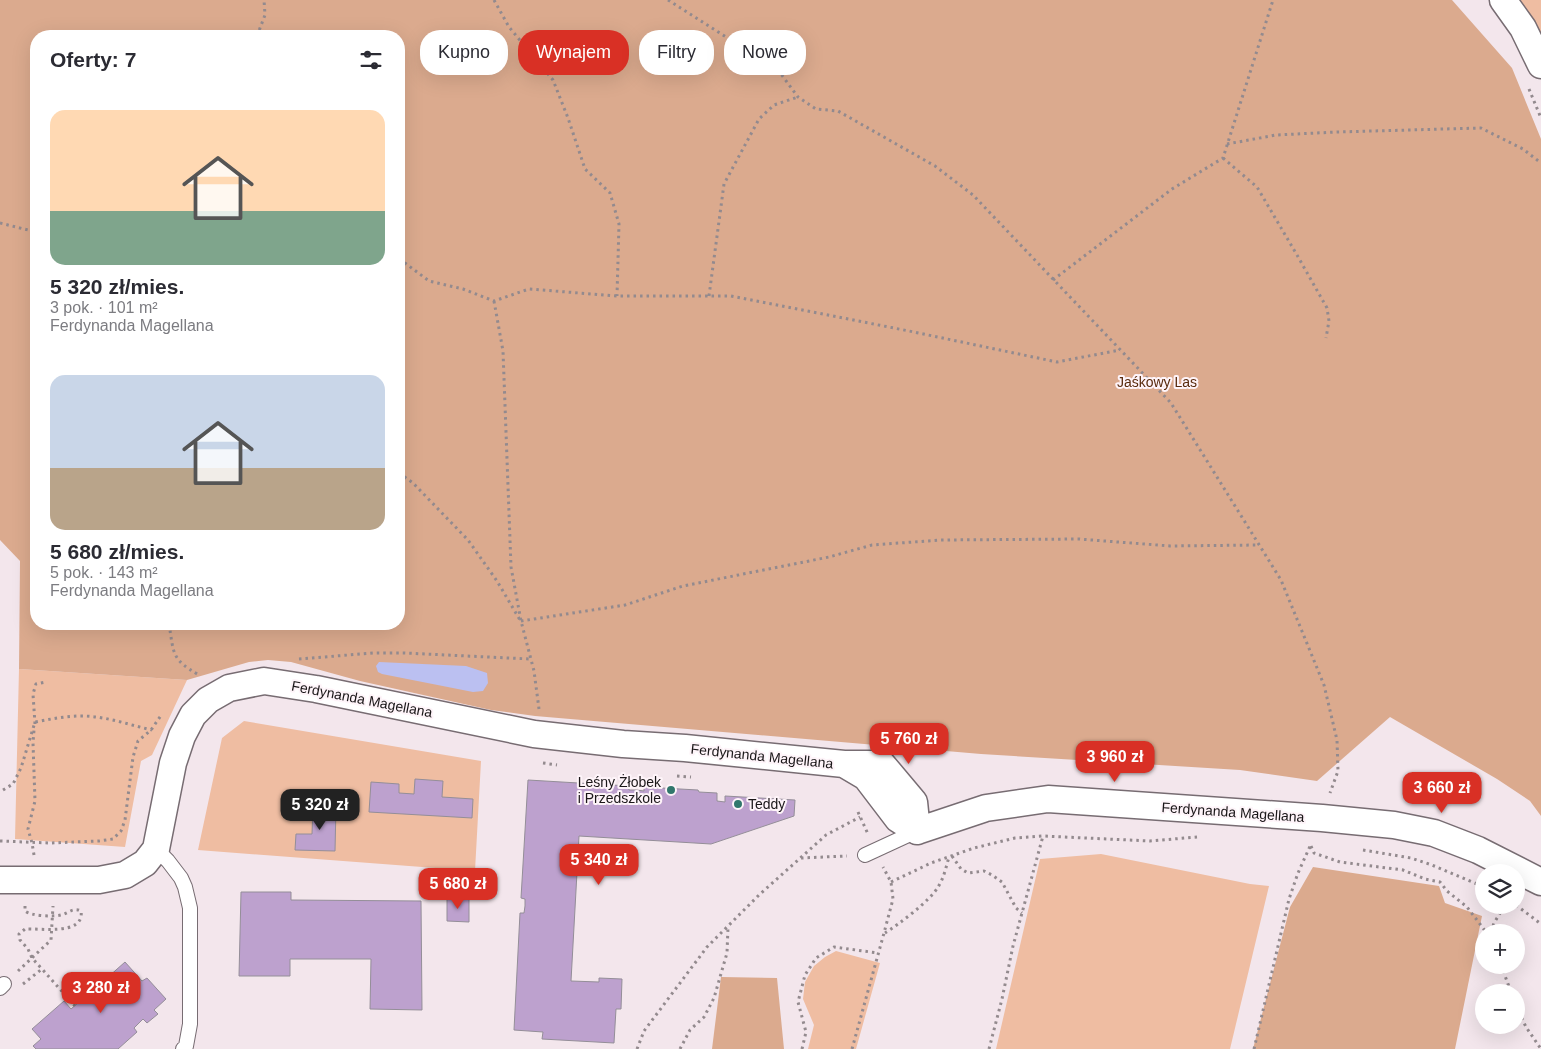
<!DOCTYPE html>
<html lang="pl">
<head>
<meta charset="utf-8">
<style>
	:root { --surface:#fff; --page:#f2f2f3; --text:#2b2b33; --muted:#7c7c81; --accent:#d93025 }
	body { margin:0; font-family:Helvetica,sans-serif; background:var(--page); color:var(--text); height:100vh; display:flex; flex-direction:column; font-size:19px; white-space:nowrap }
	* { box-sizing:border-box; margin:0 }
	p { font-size:16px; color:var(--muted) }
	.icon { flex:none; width:28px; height:28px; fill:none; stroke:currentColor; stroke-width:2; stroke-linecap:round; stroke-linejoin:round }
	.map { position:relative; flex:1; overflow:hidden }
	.sheet { position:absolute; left:30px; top:30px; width:375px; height:600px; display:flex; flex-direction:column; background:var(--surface); border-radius:20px; box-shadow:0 5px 20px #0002 }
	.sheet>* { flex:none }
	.guide { position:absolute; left:420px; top:30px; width:475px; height:45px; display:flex; gap:10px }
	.controls { position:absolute; left:1475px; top:864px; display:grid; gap:10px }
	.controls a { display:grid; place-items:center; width:50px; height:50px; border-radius:50%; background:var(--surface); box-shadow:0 5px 20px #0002; font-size:25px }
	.price { position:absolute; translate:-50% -42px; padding:0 11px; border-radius:10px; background:var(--accent); color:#fff; font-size:16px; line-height:32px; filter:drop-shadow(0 1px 2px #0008) }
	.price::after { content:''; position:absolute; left:50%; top:30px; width:15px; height:11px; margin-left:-8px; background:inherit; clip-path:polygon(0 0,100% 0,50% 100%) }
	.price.current { background:#222; color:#fff }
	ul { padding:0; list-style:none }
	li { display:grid; align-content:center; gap:10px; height:265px; padding:0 20px }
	li span { display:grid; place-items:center; height:155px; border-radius:15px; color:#555 }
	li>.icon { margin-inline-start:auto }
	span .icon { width:90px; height:90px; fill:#fffc; stroke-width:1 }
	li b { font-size:21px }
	h2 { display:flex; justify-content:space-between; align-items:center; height:60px; padding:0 20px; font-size:21px }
	.pill { padding:0 18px; border-radius:20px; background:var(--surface); box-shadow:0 5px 20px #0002; font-size:18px; line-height:45px }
	.pill.current { background:var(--accent); color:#fff }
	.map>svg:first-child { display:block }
	.green { fill:#efbda2 }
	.forest { fill:#dbaa8e; fill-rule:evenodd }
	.water { fill:#bbc0f1 }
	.building { fill:#bda1ce; stroke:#948e98 }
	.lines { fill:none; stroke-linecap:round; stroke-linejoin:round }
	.service-casing { stroke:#776c72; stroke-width:16 }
	.minor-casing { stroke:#776c72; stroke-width:29 }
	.path { stroke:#938a8e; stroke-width:3; stroke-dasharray:2.5 4; stroke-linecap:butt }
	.service { stroke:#fff; stroke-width:14 }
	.minor { stroke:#fff; stroke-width:26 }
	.poi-dot { fill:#31776c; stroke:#fef4f9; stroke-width:2 }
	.labels { text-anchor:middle; stroke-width:4; stroke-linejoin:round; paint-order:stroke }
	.park-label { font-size:14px; fill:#582a0c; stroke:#fef4f9 }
	.street-label { font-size:14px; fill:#1a1618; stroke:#fef4f9 }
	.poi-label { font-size:14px; fill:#1a1618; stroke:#fef4f9; text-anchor:end }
</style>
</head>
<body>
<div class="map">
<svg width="1541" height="1049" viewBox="0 0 1541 1049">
	<rect width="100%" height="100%" fill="#f3e6ec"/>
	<path class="green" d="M1519,0H1541V37Z
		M19,669L187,680L152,755L141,761L125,847L15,839Z
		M244,721L481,761L475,871L198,850L222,738Z
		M1101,854L1250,884L1269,886L1230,1049H996L1040,859Z
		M836,951L880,963L856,1049H808L814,1025L803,999L805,982L814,966L825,957Z"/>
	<path class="forest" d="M0,0H1452L1512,68L1541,139V816L1530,801L1497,779L1390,717L1317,781L1240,770L981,754L535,716L491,710L360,681L291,662L268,660L249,662L187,680L19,669L20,561L0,540ZM36,36H399V624H36Z
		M1313,867L1439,886L1445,903L1482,916L1455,1049H1253L1290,907Z
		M721,977L777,978L784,1049H712Z"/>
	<path class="water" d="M379,662L466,666L487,673L488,683L483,691L473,692L382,674L378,672L376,666Z"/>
	<path class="building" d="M415,779L443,781L442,797L473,799L472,818L369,812L371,782L399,784V793L414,794Z
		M528,780L629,786V790H636L644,791V787L698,790L699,792L717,793V801L725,802V796L795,800L794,816L711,844L579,836L571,981L599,982V978L622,979L621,1009H616L614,1043L542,1039L543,1032L514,1030L520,913H524L525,906V899L521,898Z
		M313,806H336L335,851L295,850L296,834H312Z
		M241,892H291V900L421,901L422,1010L370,1009L371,959H290V976H239Z
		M447,898L469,899V922L447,921Z
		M125,962L142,981L147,978L166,999L154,1010L158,1014L147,1023L143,1019L134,1028L137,1032L118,1049H36L33,1046L41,1039L32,1029L64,1001L71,1009L78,1003L70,995L81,985L89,994Z"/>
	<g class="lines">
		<defs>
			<path id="service" d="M156,849L168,861L181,878L185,887L190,908V1024L186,1046L183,1049
				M865,855L917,831
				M0,988L4,984"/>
			<path id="minor" d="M1503,0L1523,28L1541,65
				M844,764L866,777L898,819L917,831
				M917,831L986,808L1048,799L1322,818L1394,825L1434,833L1478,850L1541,882
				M0,880H99L125,875L145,863L156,849L173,763L182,736L193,715L208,700L229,688L264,681L316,689L534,734L623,744L685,748L844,764H882L914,802L917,831"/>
		</defs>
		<use href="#service" class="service-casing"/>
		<use href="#minor" class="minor-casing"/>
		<path class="path" d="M494,0L509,27L553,80L568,118L585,169L610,193L619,224L617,296
			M668,0L778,70L798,97L816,109L838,111L935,166L973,195L1171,403L1281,580L1324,685L1337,740L1338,771L1330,793
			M257,36L265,15L264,0
			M1529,89L1541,118
			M1227,144L1276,135L1337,132L1481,128L1523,149L1541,163
			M1223,158L1257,187L1297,255L1327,308L1329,321L1326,338
			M0,223L36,232
			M399,260H401L429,281L463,289L494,301L529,289L617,296H731L909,331L1057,362L1120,350
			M1053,280L1172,189L1223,158L1273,0
			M709,296L724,184L759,119L774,105L798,97
			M494,301L503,351L511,567L521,621L534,671L539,709
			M399,473L413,483L468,540L497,581L520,620
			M521,621L625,605L683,586L829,557L872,545L941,540L1079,539L1170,546L1258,545
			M169,624C174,654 171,659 199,675
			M299,659L373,653H404L530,659
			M35,724L33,694L36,684L46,682
			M543,763L557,765
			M677,776L691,777
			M3,790L13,784L21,768L35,722C51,719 66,716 82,716C106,716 129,725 152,730
			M858,812L868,834
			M0,841L50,843L99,841L113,839L121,831L125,820L133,757L138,741L151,730L162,714
			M1311,846L1314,853L1340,862L1403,870L1425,879L1440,882L1447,891L1467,907L1486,932
			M1363,850L1411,858L1432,865L1484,887
			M34,855L32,843L28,829L35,801L33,743L34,730
			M952,856L961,869L968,873L984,871L992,875L1002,882L1016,908L1022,913
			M801,858L847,856
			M891,882L931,863L974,848L1015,838L1043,836L1150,841L1197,837
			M1516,905L1541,924
			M25,906V911C31,916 53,917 61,915C69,913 73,907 81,911C85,936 39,928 25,929L19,934L20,940L28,949L32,958L42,969
			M1491,932L1494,923L1505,905
			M885,933C899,924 930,901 938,887C944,878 946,867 949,857
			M1501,965L1511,992
			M18,971L51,940L53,906
			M23,984L42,969L75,1006
			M1516,1006L1526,1027L1541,1049
			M637,1049L644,1031L707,947L759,895L826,835L860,817
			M680,1049L690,1030L704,1017L714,998L727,953L728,927
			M802,1049L806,1032L798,1002L805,975L816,958L834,947L878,953
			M852,1049L884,933L893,899L891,882L883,867
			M989,1049L1002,999L1013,946L1043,836
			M1254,1049L1289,899L1298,873L1311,844"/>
		<use href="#service" class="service"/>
		<use href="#minor" class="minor"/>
	</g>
	<g class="poi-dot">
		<circle cx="671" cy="790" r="5"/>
		<circle cx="738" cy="804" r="5"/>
	</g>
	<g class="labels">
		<g class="park-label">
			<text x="1157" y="387">Jaśkowy Las</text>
		</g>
		<g class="street-label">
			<text transform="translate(362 699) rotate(11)" y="5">Ferdynanda Magellana</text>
			<text transform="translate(762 756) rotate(6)" y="5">Ferdynanda Magellana</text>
			<text transform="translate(1233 812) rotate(4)" y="5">Ferdynanda Magellana</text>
		</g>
		<g class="poi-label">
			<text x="661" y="787">Leśny Żłobek<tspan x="661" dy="16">i Przedszkole</tspan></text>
			<text x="748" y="809" text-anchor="start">Teddy</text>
		</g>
	</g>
</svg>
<div class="controls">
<a><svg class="icon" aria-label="layers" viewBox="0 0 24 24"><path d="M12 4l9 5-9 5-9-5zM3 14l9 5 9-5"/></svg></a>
<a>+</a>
<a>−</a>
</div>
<b class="price" style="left:909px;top:765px">5 760 zł</b>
<b class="price" style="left:1115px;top:783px">3 960 zł</b>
<b class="price" style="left:1442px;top:814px">3 660 zł</b>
<b class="price current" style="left:320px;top:831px">5 320 zł</b>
<b class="price" style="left:599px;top:886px">5 340 zł</b>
<b class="price" style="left:458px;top:910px">5 680 zł</b>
<b class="price" style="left:101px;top:1014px">3 280 zł</b>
<div class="guide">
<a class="pill">Kupno</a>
<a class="pill current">Wynajem</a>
<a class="pill">Filtry</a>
<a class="pill">Nowe</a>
</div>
<section class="sheet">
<h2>Oferty: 7<svg class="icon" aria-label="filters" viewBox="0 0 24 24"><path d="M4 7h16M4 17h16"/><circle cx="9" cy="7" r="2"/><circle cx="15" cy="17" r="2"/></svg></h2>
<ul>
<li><span style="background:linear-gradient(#ffd9b3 65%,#7fa58c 0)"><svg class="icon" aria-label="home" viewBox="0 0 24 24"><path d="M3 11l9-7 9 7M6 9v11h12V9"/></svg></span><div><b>5 320 zł/mies.</b><p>3 pok. · 101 m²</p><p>Ferdynanda Magellana</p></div></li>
<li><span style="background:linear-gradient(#c9d6e8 60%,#b9a48a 0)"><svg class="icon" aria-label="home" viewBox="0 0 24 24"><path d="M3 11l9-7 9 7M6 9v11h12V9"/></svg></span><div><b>5 680 zł/mies.</b><p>5 pok. · 143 m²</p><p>Ferdynanda Magellana</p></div></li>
</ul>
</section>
</div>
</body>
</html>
